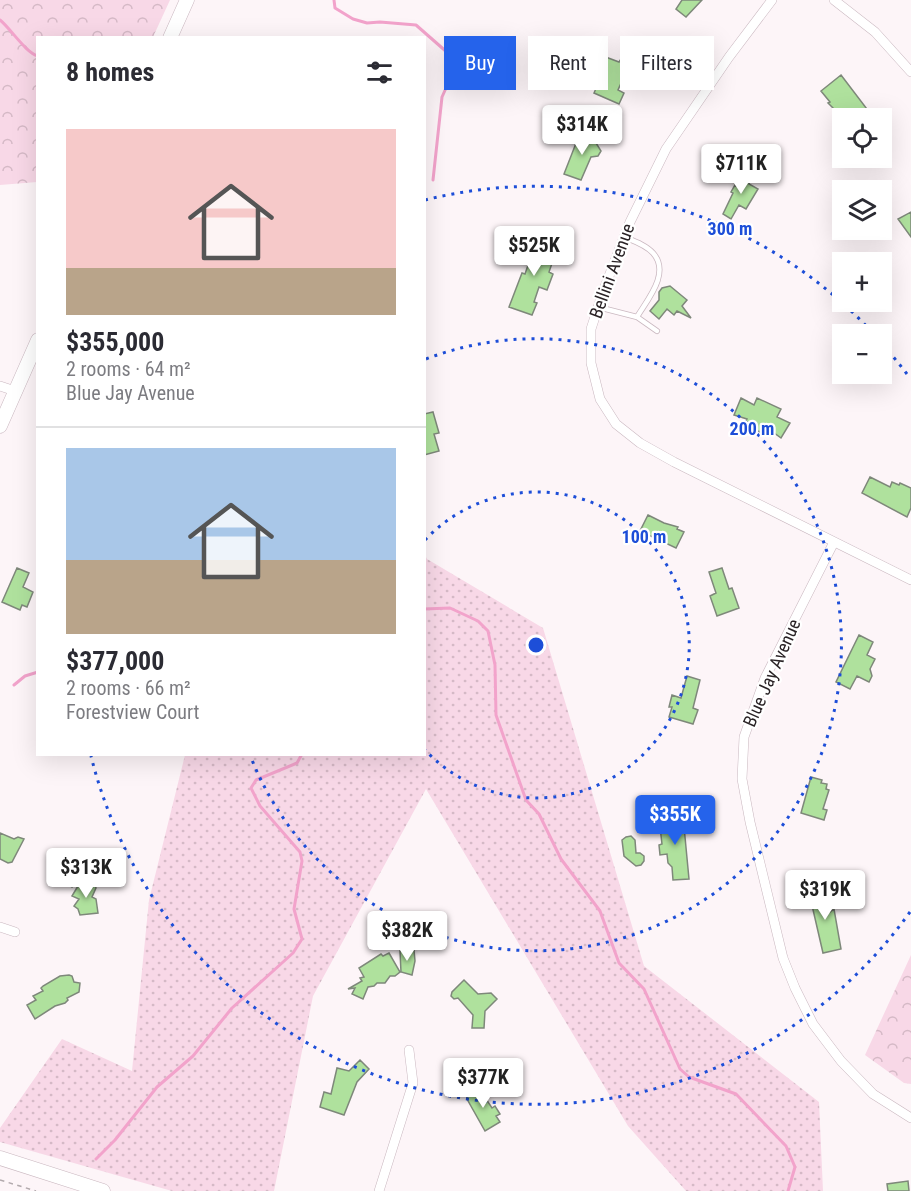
<!DOCTYPE html>
<html lang="en">
<head>
<meta charset="utf-8">
<style>
	:root { --surface:#fff; --page:#f7f7f7; --text:#2b2b33; --muted:#7c7c81; --line:#e1e1e2; --accent:#2563eb }
	body { margin:0; font-family:"Roboto Condensed",sans-serif; background:var(--page); color:var(--text); height:100vh; display:flex; flex-direction:column; font-size:22px; white-space:nowrap }
	* { box-sizing:border-box; margin:0 }
	p { font-size:20px; color:var(--muted) }
	.icon { flex:none; width:33px; height:33px; fill:none; stroke:currentColor; stroke-width:2; stroke-linecap:round; stroke-linejoin:round }
	.map { position:relative; flex:1; overflow:hidden }
	.side { position:absolute; left:36px; top:36px; width:390px; height:720px; display:flex; flex-direction:column; background:var(--surface); border-radius:0px; box-shadow:0 6px 24px #0002 }
	.side>* { flex:none }
	.top-card { position:absolute; left:444px; top:36px; width:376px; height:54px; display:flex; gap:12px }
	.buttons { position:absolute; left:832px; top:108px; display:grid; gap:12px }
	.buttons a { display:grid; place-items:center; width:60px; height:60px; border-radius:0px; background:var(--surface); box-shadow:0 6px 24px #0002; font-size:30px }
	.price { position:absolute; translate:-50% -51px; padding:0 14px; border-radius:6px; background:#fff; color:#222; font-size:20px; line-height:39px; filter:drop-shadow(0 2px 3px #0008) }
	.price::after { content:''; position:absolute; left:50%; top:36px; width:18px; height:14px; margin-left:-9px; background:inherit; clip-path:polygon(0 0,100% 0,50% 100%) }
	.price.current { background:var(--accent); color:#fff }
	ul { padding:0; list-style:none }
	li { display:grid; align-content:center; gap:12px; height:318px; padding:0 30px }
	li+li { border-top:2px solid var(--line) }
	li span { display:grid; place-items:center; height:186px; border-radius:0px; color:#555 }
	li>.icon { margin-inline-start:auto }
	span .icon { width:108px; height:108px; fill:#fffc; stroke-width:1 }
	li b { font-size:26px }
	h2 { display:flex; justify-content:space-between; align-items:center; height:72px; padding:0 30px; font-size:26px }
	.tag { padding:0 21px; border-radius:0px; background:var(--surface); box-shadow:0 6px 24px #0002; font-size:21px; line-height:54px }
	.tag.current { background:var(--accent); color:#fff }
	.map>svg:first-child { display:block }
	.grass { fill:url(#grass-dots) }
	.forest { fill:url(#forest-crowns) }
	.lines { fill:none; stroke-linecap:round; stroke-linejoin:round }
	.stream { stroke:#f2a3cb; stroke-width:3 }
	.building { fill:#afe19d; stroke:#7e887a; stroke-width:1.5 }
	.service-casing { stroke:#cab8c0; stroke-width:6 }
	.minor-casing { stroke:#cab8c0; stroke-width:10 }
	.secondary-casing { stroke:#cab8c0; stroke-width:15 }
	.path { stroke:#b2aaad; stroke-width:1.5; stroke-dasharray:4.5 4.5; stroke-linecap:butt }
	.service { stroke:#fff; stroke-width:4.5 }
	.minor { stroke:#fff; stroke-width:9 }
	.secondary { stroke:#fff; stroke-width:14 }
	.ring { fill:none; stroke:#1d4ed8; stroke-width:3; stroke-dasharray:3 6 }
	.labels { text-anchor:middle; stroke-width:4.5; stroke-linejoin:round; paint-order:stroke }
	.street-label { font-size:18px; fill:#2a2326; stroke:#fff }
	.centre { fill:#1d4ed8; stroke:#fff; stroke-width:3 }
	.ring-label { font-size:18px; text-anchor:middle; font-weight:bold; fill:#1d4ed8; stroke:#fff; stroke-width:4.5; stroke-linejoin:round; paint-order:stroke }
</style>
</head>
<body>
<div class="map">
<svg width="911" height="1191" viewBox="0 0 911 1191">
	<defs>
		<pattern id="grass-dots" width="8" height="8" patternUnits="userSpaceOnUse" patternTransform="scale(1.5)"><rect width="8" height="8" fill="#f8d8e7"/><path d="M2 2h.1M6 6h.1" fill="none" stroke="#d5b9c6" stroke-width="1.8" stroke-linecap="round"/></pattern>
		<pattern id="forest-crowns" width="20" height="18" patternUnits="userSpaceOnUse" patternTransform="scale(1.5)"><rect width="20" height="18" fill="#f8d8e7"/><path d="M2 6a3 3 0 1 1 6 0M12 15a3 3 0 1 1 6 0" fill="none" stroke="#d5b9c6"/></pattern>
	</defs>
	<rect width="100%" height="100%" fill="#fdf5f8"/>
	<path class="grass" d="M425,555L427,559L543,628L644,966L819,1102L823,1191H686L628,1126L426,789L313,996L274,1191H172L0,1142V1128L62,1039L132,1071L149,900L185,755L424,754Z"/>
	<path class="forest" d="M0,0H170L153,37L38,38L37,182L0,185Z
		M911,955V1084L904,1083L865,1055Z"/>
	<g class="lines">
		<path class="stream" d="M334,0L335,8L353,19L367,23L380,22L416,25L449,54L455,68L442,97L433,180
			M0,20C11,29 26,53 38,56
			M424,609L450,608L478,621L488,631L495,665L496,715L526,800L539,814L561,859L600,911L619,963L644,989L680,1069L689,1077L736,1094L786,1146L795,1167L788,1191
			M14,685L25,676L38,672
			M96,1159L115,1140L157,1087L193,1056L232,1008L293,953L302,939L294,909L302,861L300,852L260,806L251,788L256,780L297,763L302,754"/>
	</g>
	<path class="building" d="M682,0H702L686,17L676,9Z
		M603,56L619,62L623,56L636,61L631,72L627,70L618,90L624,93L619,104L594,93L601,77L596,75Z
		M841,75L870,113L863,118H843L828,103L830,102L821,91Z
		M580,133L598,140L596,143L601,151L598,156L591,157L581,180L564,174Z
		M748,169L755,173L749,184L758,189L746,209L739,205L731,219L723,214L733,193L731,192L735,185L737,186L742,180Z
		M911,212V237L898,219Z
		M537,239L558,246L549,272L553,274L547,290L539,287L534,302L537,303L532,315L509,307L522,273L525,274Z
		M670,286L687,300L682,306L691,318L677,311L674,315L667,309L659,319L650,311L659,300V292L662,288Z
		M741,398L754,405L757,398L781,409L777,417L790,423L781,438L770,430L769,433L762,429L760,432L752,428L753,425L746,421L747,419L734,415Z
		M433,412L439,433L434,434L439,451L424,455V414Z
		M870,477L890,487L892,482L899,485L900,483L911,488V508L907,517L862,493Z
		M648,515L664,523L678,527L677,529L684,532L676,548L640,531Z
		M17,568L29,573L23,587L33,592L27,607L22,605L20,610L2,602Z
		M722,568L729,589L732,588L739,608L717,616L710,596L716,593L709,572Z
		M859,635L873,642L867,655L875,659L870,669L872,676L869,682L857,676L850,689L836,682Z
		M687,676L700,680L693,708L698,710L693,724L669,717L672,707H669L672,695L681,698Z
		M811,777L822,780L821,783L827,784L826,789L829,790L823,809L827,810L824,820L801,813Z
		M683,816L689,879L673,880L672,867L668,863L667,854L660,855L659,845L662,844L659,818Z
		M0,833L14,839L18,837L24,839L12,862L8,863L0,859Z
		M631,836L635,840L636,853H640L644,856V861L641,865L636,866L624,856L622,840L626,837Z
		M63,865L80,875L72,887L56,877Z
		M94,882L96,888L92,897L96,899L98,913L80,915L78,909L74,906L79,899L72,896L78,886Z
		M820,885L823,896H826L830,912L834,909L841,949L823,953L808,888Z
		M414,950L415,961L412,975L401,972L400,951Z
		M389,953L400,972L395,976H390L385,983H377L374,986L368,987L363,999L352,994L355,988L348,989L362,981L360,978L364,977L359,968L381,954L383,956Z
		M69,975L72,976L74,982L80,983L79,992L67,998L68,1000L65,1003L55,1006L35,1019L27,1005L36,1000L33,996L43,991L41,988L43,986L60,976Z
		M464,980L478,994L491,993L497,999L485,1011L484,1028H472L473,1015L458,998L454,999L451,996L452,992Z
		M360,1060L369,1069L357,1082L344,1115L320,1107L324,1092L331,1094L337,1068L349,1071Z
		M478,1087L492,1108L495,1106L500,1114L496,1116L500,1122L485,1131L467,1099V1094Z
		M908,1181L909,1191H888L887,1184Z"/>
	<g class="lines">
		<defs>
			<path id="service" d="M624,237C634,241 646,245 653,253C671,273 647,300 637,317
				M598,307L637,317L657,331"/>
			<path id="minor" d="M772,0L729,57L666,149L630,222L604,289L591,329V363L600,399L616,424L640,443L674,462L911,580
				M834,0L875,32L911,72
				M0,386L15,391
				M834,542L765,678L744,737L742,779L750,822L783,958L795,988L813,1024L841,1061L873,1094L911,1118
				M0,927L15,932
				M379,1191L413,1083L409,1050"/>
			<path id="secondary" d="M170,38L187,0
				M0,426L38,340
				M0,1158L103,1191"/>
		</defs>
		<use href="#service" class="service-casing"/>
		<use href="#minor" class="minor-casing"/>
		<use href="#secondary" class="secondary-casing"/>
		<path class="path" d="M0,1180L36,1191"/>
		<use href="#service" class="service"/>
		<use href="#minor" class="minor"/>
		<use href="#secondary" class="secondary"/>
	</g>
	<g class="ring">
		<path d="M425 540A153 153 0 1 1 425 750"/>
		<path d="M426 359A306 306 0 1 1 250 755"/>
		<path d="M910 912A459 459 0 0 1 91 756M425 200A459 459 0 0 1 872 332M882 344A459 459 0 0 1 910 378"/>
	</g>
	<g class="labels">
		<g class="street-label">
			<text transform="translate(612 271) rotate(-70)" y="6">Bellini Avenue</text>
			<text transform="translate(772 673) rotate(-66)" y="6">Blue Jay Avenue</text>
		</g>
	</g>
	<circle cx="536" cy="645" r="9" class="centre"/>
	<g class="ring-label">
		<text x="730" y="235">300 m</text>
		<text x="752" y="435">200 m</text>
		<text x="644" y="543">100 m</text>
	</g>
</svg>
<div class="buttons">
<a><svg class="icon" aria-label="locate" viewBox="0 0 24 24"><circle cx="12" cy="12" r="6"/><path d="M12 2v4M12 18v4M2 12h4M18 12h4"/></svg></a>
<a><svg class="icon" aria-label="layers" viewBox="0 0 24 24"><path d="M12 4l9 5-9 5-9-5zM3 14l9 5 9-5"/></svg></a>
<a>+</a>
<a>−</a>
</div>
<b class="price" style="left:582px;top:156px">$314K</b>
<b class="price" style="left:741px;top:195px">$711K</b>
<b class="price" style="left:534px;top:277px">$525K</b>
<b class="price current" style="left:675px;top:846px">$355K</b>
<b class="price" style="left:86px;top:899px">$313K</b>
<b class="price" style="left:825px;top:921px">$319K</b>
<b class="price" style="left:407px;top:962px">$382K</b>
<b class="price" style="left:483px;top:1109px">$377K</b>
<div class="top-card">
<a class="tag current">Buy</a>
<a class="tag">Rent</a>
<a class="tag">Filters</a>
</div>
<section class="side">
<h2>8 homes<svg class="icon" aria-label="filters" viewBox="0 0 24 24"><path d="M4 7h16M4 17h16"/><circle cx="9" cy="7" r="2"/><circle cx="15" cy="17" r="2"/></svg></h2>
<ul>
<li><span style="background:linear-gradient(#f6c9c9 75%,#b9a48a 0)"><svg class="icon" aria-label="home" viewBox="0 0 24 24"><path d="M3 11l9-7 9 7M6 9v11h12V9"/></svg></span><div><b>$355,000</b><p>2 rooms · 64 m²</p><p>Blue Jay Avenue</p></div></li>
<li><span style="background:linear-gradient(#a9c7e8 60%,#b9a48a 0)"><svg class="icon" aria-label="home" viewBox="0 0 24 24"><path d="M3 11l9-7 9 7M6 9v11h12V9"/></svg></span><div><b>$377,000</b><p>2 rooms · 66 m²</p><p>Forestview Court</p></div></li>
</ul>
</section>
</div>
</body>
</html>
